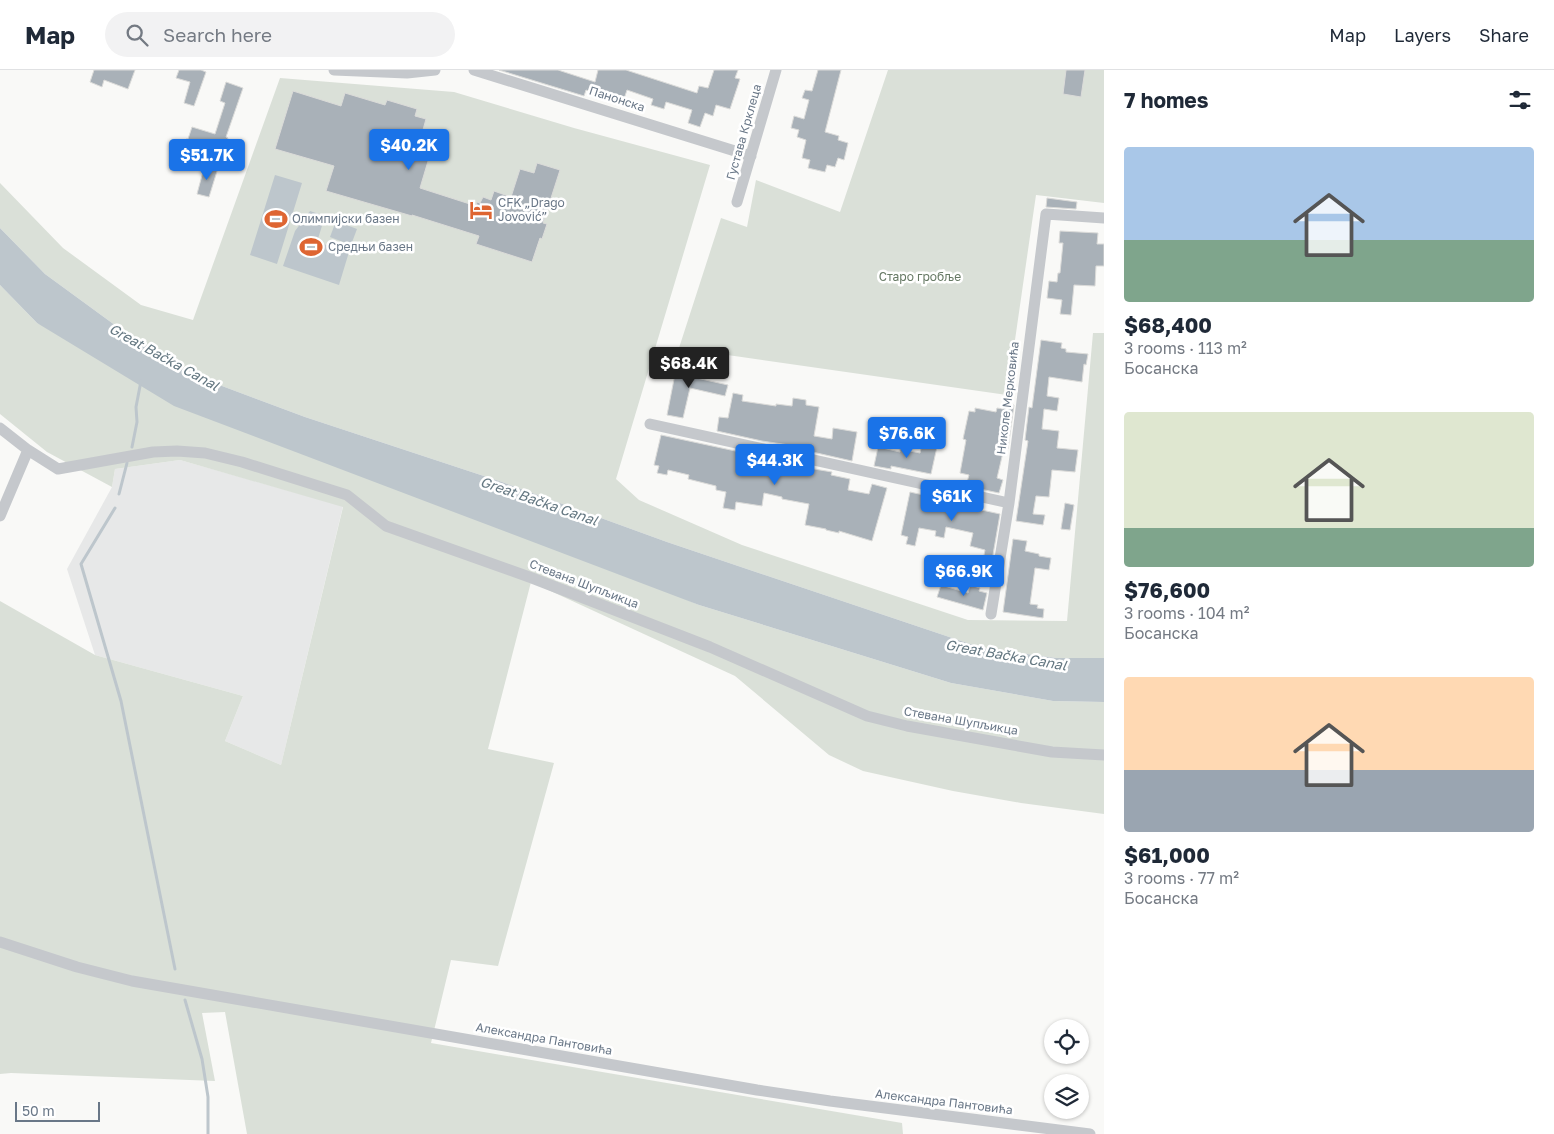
<!DOCTYPE html>
<html lang="en">
<head>
<meta charset="utf-8">
<style>
	:root { --surface:#fff; --page:#f2f2f3; --text:#1f2937; --muted:#747a83; --line:#e0e1e3; --accent:#1a73e8 }
	body { margin:0; font-family:"Golos Text",sans-serif; background:var(--page); color:var(--text); height:100vh; display:flex; flex-direction:column; font-size:19px; white-space:nowrap }
	* { box-sizing:border-box; margin:0 }
	p { font-size:16px; color:var(--muted) }
	.icon { flex:none; width:28px; height:28px; fill:none; stroke:currentColor; stroke-width:2; stroke-linecap:round; stroke-linejoin:round }
	.map { position:relative; flex:1; overflow:hidden }
	.side { display:flex; flex-direction:column; background:var(--surface); width:450px }
	.side>* { flex:none }
	.controls { position:absolute; left:1044px; top:949px; display:grid; gap:10px }
	.controls a { display:grid; place-items:center; width:45px; height:45px; border-radius:50%; background:var(--surface); box-shadow:0 1px 4px #0004; font-size:25px }
	.scale { position:absolute; left:15px; bottom:12px; width:85px; box-sizing:border-box; padding-left:5px; border:2px solid #697787; border-top:0; font-size:14px; line-height:18px; white-space:nowrap; color:#697787; -webkit-text-stroke:4px #fff; paint-order:stroke }
	.price { position:absolute; translate:-50% -42px; padding:0 11px; border-radius:5px; background:var(--accent); color:#fff; font-size:16px; line-height:32px; filter:drop-shadow(0 1px 2px #0008) }
	.price::after { content:''; position:absolute; left:50%; top:30px; width:15px; height:11px; margin-left:-8px; background:inherit; clip-path:polygon(0 0,100% 0,50% 100%) }
	.price.on { background:#222; color:#fff }
	ul { padding:0; list-style:none }
	li { display:grid; align-content:center; gap:10px; height:265px; padding:0 20px }
	li span { display:grid; place-items:center; height:155px; border-radius:5px; color:#555 }
	li>.icon { margin-inline-start:auto }
	span .icon { width:90px; height:90px; fill:#fffc; stroke-width:1 }
	li b { font-size:21px }
	h2 { display:flex; justify-content:space-between; align-items:center; height:60px; padding:0 20px; font-size:21px }
	header { display:flex; align-items:center; gap:30px; box-sizing:border-box; height:70px; padding:0 25px; background:var(--surface); border-bottom:1px solid var(--line) }
	header strong { font-size:24px }
	nav { display:flex; gap:28px; margin-inline-start:auto; font-size:18px }
	.search { width:350px; height:45px; background:var(--page); display:flex; align-items:center; gap:12px; box-sizing:border-box; padding:0 18px; border-radius:28px; color:var(--muted); font-size:19px }
	main { display:flex; flex:1; min-height:0 }
	.map>svg:first-child { display:block }
	.built { fill:#e7e8e8 }
	.green { fill:#dae0d8 }
	.water { fill:#bdc6cc }
	.lines { fill:none; stroke-linecap:round; stroke-linejoin:round }
	.stream { stroke:#bdc6cc; stroke-width:3 }
	.building { fill:#a9b1b8; stroke:#dbdbd9 }
	.street { stroke:#c5c8cc; stroke-width:11 }
	.labels { text-anchor:middle; stroke-width:5; stroke-linejoin:round; paint-order:stroke }
	.street-label { font-size:12px; fill:#697787; stroke:#fff }
	.poi-label { font-size:12px; fill:#697787; stroke:#fff; text-anchor:start }
	.park-label { font-size:12px; fill:#667964; stroke:#fff }
	.water-label { font-size:14px; font-style:italic; fill:#657882; stroke:#fff }
</style>
</head>
<body>
<header>
<strong>Map</strong>
<div class="search"><svg class="icon" aria-label="search" viewBox="0 0 24 24"><circle cx="10" cy="10" r="6"/><path d="M15 15l6 6"/></svg>Search here</div>
<nav><a>Map</a><a>Layers</a><a>Share</a></nav>
</header>
<main>
<div class="map">
<svg width="1104" height="1064" viewBox="0 0 1104 1064">
	<rect width="100%" height="100%" fill="#f9f9f7"/>
	<path class="built" d="M180,390L343,436L281,695L225,671L243,626L95,585L67,499L112,417L115,399Z"/>
	<path class="green" d="M888,0H1104V133L1036,125L1007,325L679,278L721,148L747,157L756,110L840,142Z
		M280,8L454,22L574,58L710,95L616,409L639,430L742,475L968,550L1067,551L1093,263H1104V588H1056L982,578L667,472L502,412L305,347L206,310L123,261L45,204L0,158V113L63,178L141,235L193,250Z
		M0,215L37,253L699,535L951,613L1053,631L1104,632V744L1021,733L953,721L863,701L829,685L735,606L531,512L488,679L554,693L498,896L451,890L431,973L902,1053L903,1064H247L225,942L202,943L215,1011L11,1003L0,1004V531L95,585L243,626L225,671L281,695L343,437L180,390L115,399L112,417L47,382L0,344Z"/>
	<path class="water" d="M275,105L302,113L277,194L250,185Z
		M310,141L325,146L317,172L349,182L339,215L283,196L295,161Z
		M336,151L357,159L351,175L330,167Z
		M0,158L45,204L123,261L206,310L305,347L502,412L667,472L982,578L1056,588H1104V632L1053,631L951,613L699,535L174,336L37,253L0,215Z"/>
	<g class="lines">
		<path class="stream" d="M132,377L137,352L136,337L141,311
			M119,424L127,393
			M115,438L81,494L121,631L175,899
			M185,930L202,989L208,1027V1064"/>
	</g>
	<path class="building" d="M94,0H135L128,19L104,10L102,17L90,12Z
		M179,0H201L206,2L194,36L184,33L190,12L176,8Z
		M499,0H558L595,12L598,0H626L697,23L699,16L708,18L714,0H738L735,8L740,9L730,39L716,35L713,46L705,43L700,57L688,53L692,40L666,32L664,39L651,35L653,29L627,20L623,32L586,20L584,26Z
		M818,0H841L825,62L839,66L838,70L848,73L844,90L838,88L835,97L827,95L825,102L808,98L810,90L802,88L806,70L797,67L799,60L791,58L794,46L804,49L809,30L802,28L805,20L812,21Z
		M1066,0H1085L1081,27L1063,24Z
		M226,12L243,18L226,67L228,68L225,79L208,74L199,99L178,92L186,69H188L192,57L215,64L225,33L220,31Z
		M293,21L341,36L345,23L385,35L387,30L417,39L415,46L426,49L421,67L434,71L420,118L476,136L477,132L480,133L483,127L491,130L494,121L511,127L520,99L534,103L537,93L560,100L543,153L547,154L542,169L540,168L532,192L476,174L479,166L412,145V146L326,121L334,96L275,79Z
		M205,94L218,98L209,127L197,124Z
		M1047,128L1077,132L1076,139L1046,137Z
		M1060,161L1098,163L1097,174H1104V196H1096L1095,216L1074,215L1071,245L1060,244L1062,230L1047,228L1049,211L1057,212L1058,203H1060L1063,173H1059Z
		M1041,270L1062,273L1061,278L1066,279V282L1088,284L1086,295L1084,294L1082,312L1049,307L1047,326L1059,328L1057,341L1044,339L1042,359L1059,361L1057,378L1078,380L1075,402L1052,400L1049,427L1036,426L1033,444L1045,445L1043,455L1016,451L1028,371L1025,370L1029,337L1032,338Z
		M684,291L695,293L692,307L728,315L725,326L690,318L683,348L667,345L677,294L683,295Z
		M733,323L743,325L742,331L776,336V334L792,336L793,328L806,330V335L819,337L814,366L832,369L833,358L857,362L852,391L795,378L796,376L762,371L717,361L719,347L728,348Z
		M1004,333L1014,335L1008,379L1004,378L997,408L1003,410L999,423L966,416L969,405L960,403L966,370L963,369L969,341L975,342V338L996,342L997,338L1003,339Z
		M661,365L754,385L752,394L784,401L785,394L832,402L831,405L850,409L848,420L869,424L872,414L887,418L872,471L839,461V463L826,460V459L805,455L809,434L782,429V427L764,423L762,436L736,432L735,440L723,438L726,422L716,420V416L688,409L689,405L668,400L667,405L657,403L659,396L654,395Z
		M922,374L937,377L931,404L891,396V399L874,396L878,377L900,382V379L920,383Z
		M910,422L959,433L963,431L978,434L977,439L1000,444L990,502L981,501L985,480L970,476L973,463L946,457L944,468L935,466L936,461L919,458L915,476L906,474L908,467L901,465Z
		M1065,433L1074,435L1070,460L1061,459Z
		M1013,469L1027,471L1025,481L1039,484V486L1051,488L1049,500L1035,498L1030,534L1038,535L1037,538L1044,539L1043,548L1003,542Z
		M941,515L968,523L970,515L980,518L979,521L987,523L983,540L937,527Z"/>
	<g class="lines">
		<path class="street" d="M334,0L407,3L435,0
			M474,0L751,86
			M737,132L776,0
			M650,354L1009,433
			M0,358L28,380L58,399L153,382L177,381L205,383L242,392L347,425L386,456L532,508L710,577L867,646L907,656L1052,682L1104,685
			M0,446L28,380
			M991,544L1009,433L1046,144L1104,148
			M0,872L77,897L132,911L757,1020L830,1031L1090,1064"/>
	</g>
	<defs>
		<symbol id="hotel-bare" viewBox="-9 -9 18 18"><path d="M-6-4.5h1.5V1H6V5H4.5V3h-9V5H-6ZM-4 0a1.8 1.8 0 1 1 3.6 0ZM.5 0V-2.5h3Q6-2.5 6 0Z" fill="#de6532" stroke="#fff" stroke-width="2.5" paint-order="stroke"/></symbol>
		<symbol id="stadium-bare" viewBox="-9 -9 18 18"><path d="M0-5a6.5 5 0 1 0 0 10a6.5 5 0 1 0 0-10ZM-3.5-1.8h7v3.6h-7Z" fill="#de6532" stroke="#fff" stroke-width="2.5" paint-order="stroke"/></symbol>
	</defs>
	<g fill-rule="evenodd">
		<use href="#hotel-bare" x="465" y="124" width="32" height="32"/>
		<use href="#stadium-bare" x="260" y="133" width="32" height="32"/>
		<use href="#stadium-bare" x="295" y="161" width="32" height="32"/>
	</g>
	<g class="labels">
		<g class="street-label">
			<text transform="translate(617 29) rotate(18)" y="4">Панонска</text>
			<text transform="translate(744 62) rotate(-74)" y="4">Густава Крклеца</text>
			<text transform="translate(1008 328) rotate(-83)" y="4">Николе Мерковића</text>
			<text transform="translate(584 514) rotate(21)" y="4">Стевана Шупљикца</text>
			<text transform="translate(961 651) rotate(10)" y="4">Стевана Шупљикца</text>
			<text transform="translate(544 969) rotate(10)" y="4">Александра Пантовића</text>
			<text transform="translate(944 1032) rotate(7)" y="4">Александра Пантовића</text>
		</g>
		<g class="poi-label">
			<text x="498" y="137">CFK „Drago<tspan x="498" dy="14">Jovović”</tspan></text>
			<text x="292" y="153">Олимпијски базен</text>
			<text x="328" y="181">Средњи базен</text>
		</g>
		<g class="park-label">
			<text x="920" y="211">Старо гробље</text>
		</g>
		<g class="water-label">
			<text transform="translate(164 287) rotate(29)" y="5">Great Bačka Canal</text>
			<text transform="translate(539 431) rotate(19)" y="5">Great Bačka Canal</text>
			<text transform="translate(1006 585) rotate(10)" y="5">Great Bačka Canal</text>
		</g>
	</g>
</svg>
<div class="controls">
<a><svg class="icon" aria-label="locate" viewBox="0 0 24 24"><circle cx="12" cy="12" r="6"/><path d="M12 2v4M12 18v4M2 12h4M18 12h4"/></svg></a>
<a><svg class="icon" aria-label="layers" viewBox="0 0 24 24"><path d="M12 4l9 5-9 5-9-5zM3 14l9 5 9-5"/></svg></a>
</div>
<div class="scale">50 m</div>
<b class="price" style="left:409px;top:101px">$40.2K</b>
<b class="price" style="left:207px;top:111px">$51.7K</b>
<b class="price on" style="left:689px;top:319px">$68.4K</b>
<b class="price" style="left:907px;top:389px">$76.6K</b>
<b class="price" style="left:775px;top:416px">$44.3K</b>
<b class="price" style="left:952px;top:452px">$61K</b>
<b class="price" style="left:964px;top:527px">$66.9K</b>
</div>
<section class="side">
<h2>7 homes<svg class="icon" aria-label="filters" viewBox="0 0 24 24"><path d="M4 7h16M4 17h16"/><circle cx="9" cy="7" r="2"/><circle cx="15" cy="17" r="2"/></svg></h2>
<ul>
<li><span style="background:linear-gradient(#a9c7e8 60%,#7fa58c 0)"><svg class="icon" aria-label="home" viewBox="0 0 24 24"><path d="M3 11l9-7 9 7M6 9v11h12V9"/></svg></span><div><b>$68,400</b><p>3 rooms · 113 m²</p><p>Босанска</p></div></li>
<li><span style="background:linear-gradient(#dfe7d0 75%,#7fa58c 0)"><svg class="icon" aria-label="home" viewBox="0 0 24 24"><path d="M3 11l9-7 9 7M6 9v11h12V9"/></svg></span><div><b>$76,600</b><p>3 rooms · 104 m²</p><p>Босанска</p></div></li>
<li><span style="background:linear-gradient(#ffd9b3 60%,#9aa5b1 0)"><svg class="icon" aria-label="home" viewBox="0 0 24 24"><path d="M3 11l9-7 9 7M6 9v11h12V9"/></svg></span><div><b>$61,000</b><p>3 rooms · 77 m²</p><p>Босанска</p></div></li>
</ul>
</section>
</main>
</body>
</html>
